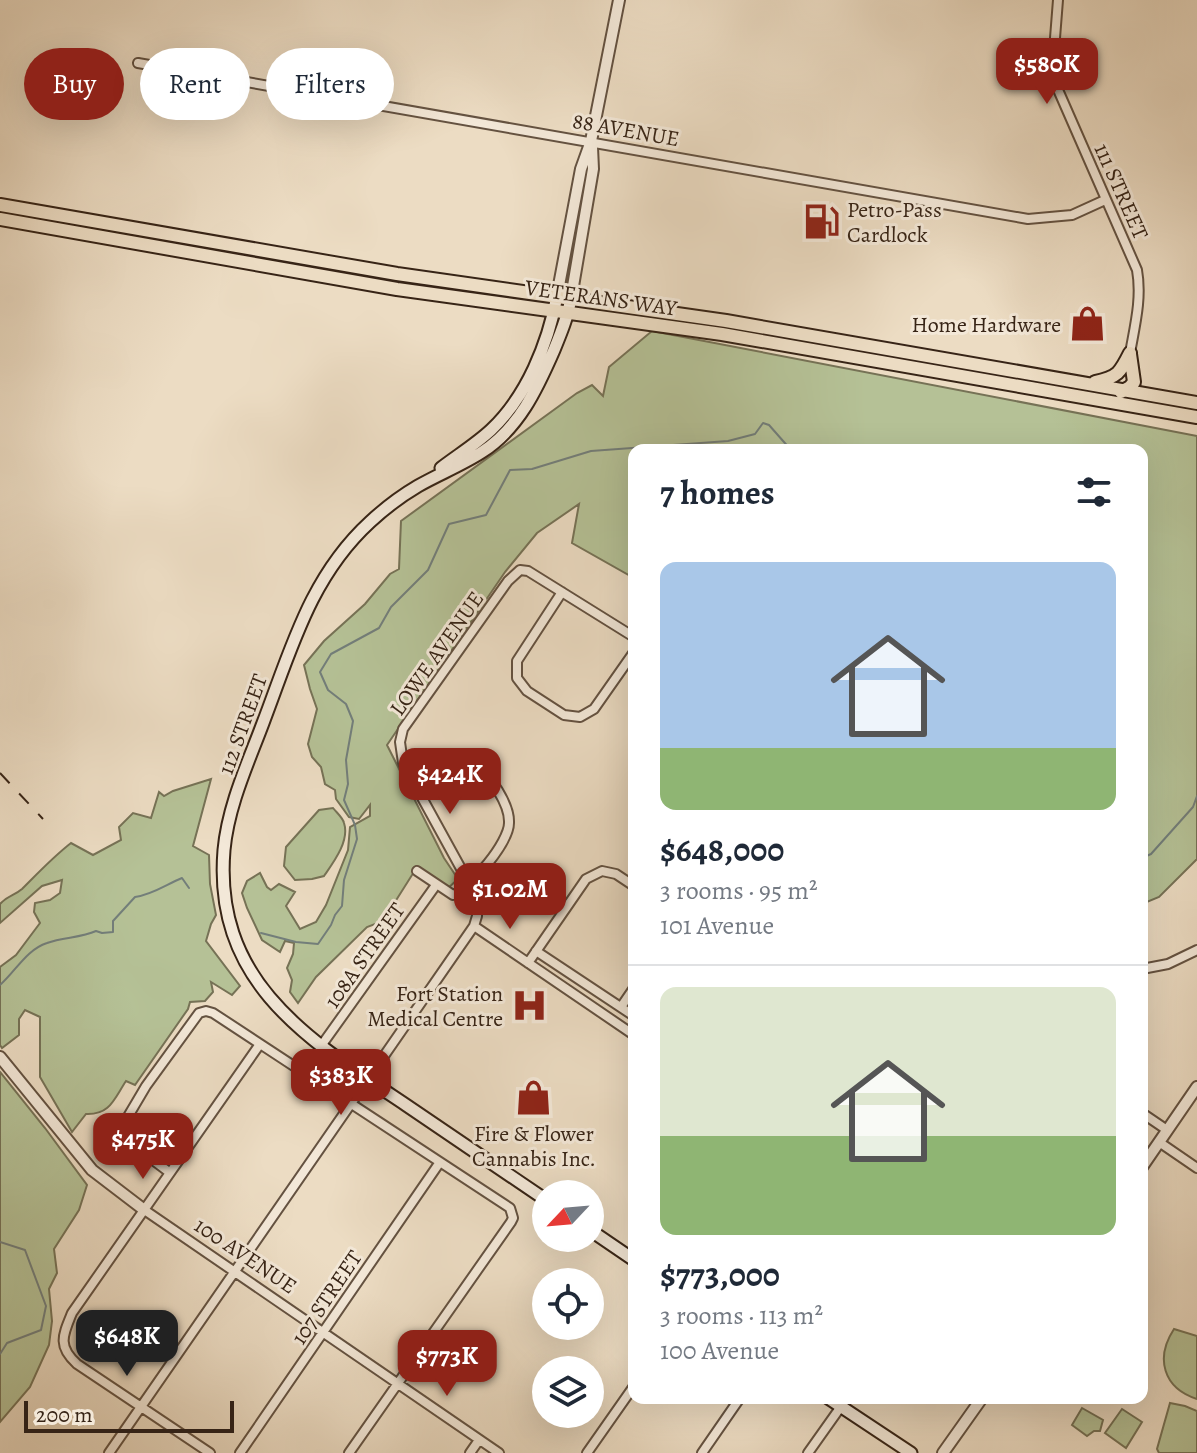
<!DOCTYPE html>
<html lang="en">
<head>
<meta charset="utf-8">
<style>
	:root { --surface:#fff; --page:#f6f6f7; --text:#1f2937; --muted:#747a83; --line:#e0e1e3; --accent:#8f2418 }
	body { margin:0; font-family:Alegreya,serif; background:var(--page); color:var(--text); height:100vh; display:flex; flex-direction:column; font-size:30px; white-space:nowrap }
	* { box-sizing:border-box; margin:0 }
	p { font-size:26px; color:var(--muted) }
	.icon { flex:none; width:44px; height:44px; fill:none; stroke:currentColor; stroke-width:2; stroke-linecap:round; stroke-linejoin:round }
	.map { position:relative; flex:1; overflow:hidden }
	.panel { position:absolute; left:628px; top:444px; width:520px; height:960px; display:flex; flex-direction:column; background:var(--surface); border-radius:16px; box-shadow:0 8px 32px #0002 }
	.panel>* { flex:none }
	.banner { position:absolute; left:24px; top:48px; width:484px; height:72px; display:flex; gap:16px }
	.needle { width:52px; rotate:244deg }
	.fabs { position:absolute; left:532px; top:1180px; display:grid; gap:16px }
	.fabs a { display:grid; place-items:center; width:72px; height:72px; border-radius:50%; background:var(--surface); box-shadow:0 8px 32px #0002; font-size:40px }
	.scale { position:absolute; left:24px; bottom:20px; width:210px; box-sizing:border-box; padding-left:8px; border:4px solid #372416; border-top:0; font-size:22px; line-height:28px; white-space:nowrap; color:#372416; -webkit-text-stroke:6px #f3e8d8; paint-order:stroke }
	.price { position:absolute; translate:-50% -68px; padding:0 18px; border-radius:16px; background:var(--accent); color:#fff; font-size:26px; line-height:52px; filter:drop-shadow(0 2px 4px #0008) }
	.price::after { content:''; position:absolute; left:50%; top:48px; width:24px; height:18px; margin-left:-12px; background:inherit; clip-path:polygon(0 0,100% 0,50% 100%) }
	.price.selected { background:#222; color:#fff }
	ul { padding:0; list-style:none }
	li { display:grid; align-content:center; gap:16px; height:424px; padding:0 32px }
	li+li { border-top:2px solid var(--line) }
	li span { display:grid; place-items:center; height:248px; border-radius:16px; color:#555 }
	li>.icon { margin-inline-start:auto }
	span .icon { width:144px; height:144px; fill:#fffc; stroke-width:1 }
	li b { font-size:34px }
	h2 { display:flex; justify-content:space-between; align-items:center; height:96px; padding:0 32px; font-size:34px }
	.tag { padding:0 28px; border-radius:36px; background:var(--surface); box-shadow:0 8px 32px #0002; font-size:28px; line-height:72px }
	.tag.selected { background:var(--accent); color:#fff }
	.map>svg:first-child { display:block }
	.green { fill:#b5c196; stroke:#767256; stroke-width:2 }
	.lines { fill:none; stroke-linecap:round; stroke-linejoin:round }
	.stream { stroke:#737e7a; stroke-width:2 }
	.minor-casing { stroke:#645241; stroke-width:12 }
	.tertiary-casing { stroke:#645241; stroke-width:14 }
	.secondary-casing { stroke:#372416; stroke-width:15 }
	.primary-casing { stroke:#372416; stroke-width:16 }
	.minor { stroke:#f3e8d8; stroke-width:8 }
	.tertiary { stroke:#f3e8d8; stroke-width:10 }
	.secondary { stroke:#f3e8d8; stroke-width:11 }
	.primary { stroke:#ecdcc3; stroke-width:12 }
	.rail { stroke:#372416; stroke-width:2; stroke-dasharray:14 14; stroke-linecap:butt }
	.labels { text-anchor:middle; stroke-width:6; stroke-linejoin:round; paint-order:stroke }
	.street-label { font-size:22px; fill:#372416; stroke:#f3e8d8 }
	.poi-label { font-size:22px; fill:#372416; stroke:#f3e8d8; text-anchor:end }
</style>
</head>
<body>
<div class="map">
<svg width="1197" height="1453" viewBox="0 0 1197 1453">
	<rect width="100%" height="100%" fill="#ecdcc3"/>
	<filter id="stains"><feTurbulence type="fractalNoise" baseFrequency=".0025" numOctaves="4"/><feColorMatrix values="0 0 0 0 .2 0 0 0 0 .09 0 0 0 0 .02 0 0 0 .5 -.17"/></filter>
	<radialGradient id="worn" r=".72"><stop offset=".6" stop-color="#630" stop-opacity="0"/><stop offset="1" stop-color="#630" stop-opacity=".3"/></radialGradient>
	<path class="green" d="M652,331L1197,436V859L1159,897L1142,904V450H634V578L572,543L579,504L537,533L505,572L387,745L444,858L458,879L447,889L416,870L412,875L383,921L367,927L316,977L298,1003L290,992L292,980L287,968L293,954L294,943L285,941L280,952L262,940L247,908L242,893L247,881L260,873L267,887L271,890L279,884L295,892L286,906L300,929L316,922L326,905L348,850L350,827L370,816V805L359,819L349,817L336,799L335,790L325,784L321,767L312,757L308,744L317,709L310,689L304,665L324,641L365,604L390,574L399,569L401,521L577,393L592,385L603,396L609,367Z
		M211,779L193,846L209,855L210,884L216,915L211,924L206,941L240,986L232,995L211,982L213,992L205,1001L190,1002L188,1009L135,1085L126,1081C114,1099 110,1115 86,1114L72,1132L40,1077V1017L25,1010L19,1019V1035L2,1048L0,1045V967L16,955L40,923L34,912L35,903L50,900L60,893L62,880L42,886L0,923V904C8,895 14,896 22,889C38,873 53,857 71,843L93,855L121,840L119,827L133,813L151,818L159,792L164,796L173,791Z
		M333,808C337,813 343,818 344,823C350,841 333,863 324,876L312,879L295,880L284,866L286,847L319,810Z
		M0,1072L45,1128L87,1185L79,1210L54,1249L57,1273L49,1289L52,1321L49,1345L30,1387L0,1422Z
		M1174,1329L1197,1336V1399C1163,1388 1155,1358 1174,1329Z
		M1170,1403L1185,1406L1197,1411V1453H1159L1157,1449Z
		M1082,1408L1103,1420L1100,1431H1094L1087,1436L1072,1425Z
		M1122,1409L1142,1422L1126,1448L1105,1433Z"/>
	<g class="lines">
		<path class="stream" d="M1142,858L1151,854L1193,807L1197,796
			M261,933L296,942L318,944L331,925L335,915L342,906L344,880L357,839L355,825L344,800L348,784L346,760L353,721L346,704L328,690L320,672L331,654L379,628L391,607L428,570L449,524L486,515L510,470L532,469L591,451L728,441L755,434L763,423L769,425L791,450
			M0,985C16,971 26,950 47,943C63,937 81,938 96,931L102,933L113,932V921L135,897C152,895 167,884 182,878L189,888
			M0,1242L25,1250L46,1306L41,1330L7,1343L0,1354"/>
		<defs>
			<path id="minor" d="M1058,0L1052,76L1137,270C1142,298 1135,325 1130,353
				M138,63L1028,219L1072,215L1105,200
				M562,592L517,661V678L527,691L564,715L580,717L594,709L634,652
				M403,763L475,765C490,774 510,805 509,823C509,842 471,888 453,895L417,871
				M474,926L634,1035
				M536,951L634,1016
				M528,963L586,879L602,871L616,874L634,886
				M1142,969L1168,964L1197,950
				M621,1007L634,988
				M321,1046L436,885
				M1142,1113L1167,1130
				M1159,1142L1197,1168
				M169,1172L121,1136L120,1130L146,1086L199,1013L206,1011L213,1013L510,1208L513,1218L511,1222L349,1453
				M143,1209L499,1453
				M109,1453L474,926L477,916V907L470,885L403,763L400,742L403,729L508,581L520,570L528,571L634,637
				M210,1453L77,1364C57,1346 63,1335 72,1313L260,1044
				M240,1453L440,1162
				M470,1453L479,1440
				M587,1453L634,1386
				M702,1453L740,1398
				M808,1453L847,1398"/>
			<path id="tertiary" d="M557,296L581,169L591,141L619,0
				M571,298L593,169L592,147
				M0,1057L92,1170L143,1209
				M1142,1167L1197,1087
				M943,1453L982,1398"/>
			<path id="secondary" d="M441,468C458,455 476,444 491,430C527,396 548,344 557,296
				M546,1200C499,1168 452,1136 406,1105C309,1040 213,983 224,850C228,806 248,763 263,723C291,650 310,577 370,522C384,509 401,496 418,486C439,474 462,465 482,452C519,428 537,389 554,350C561,333 568,316 571,298
				M590,1230L634,1260
				M828,1398L911,1453"/>
			<path id="primary" d="M0,205L397,274L726,321L1197,403
				M0,219L397,289L722,334L1197,417
				M1095,382C1118,377 1120,373 1130,353
				M1121,392L1130,387L1134,382L1130,354"/>
		</defs>
		<use href="#minor" class="minor-casing"/>
		<use href="#tertiary" class="tertiary-casing"/>
		<use href="#secondary" class="secondary-casing"/>
		<use href="#primary" class="primary-casing"/>
		<use href="#minor" class="minor"/>
		<use href="#tertiary" class="tertiary"/>
		<use href="#secondary" class="secondary"/>
		<use href="#primary" class="primary"/>
		<path class="rail" d="M0,773L43,819"/>
	</g>
	<defs>
		<symbol id="fuel-bare" viewBox="-9 -9 18 18"><path d="M-5.5-6h7V0h2V4h1.3V-2.5L3-4.5l.8-.8L6-3V5H2.5V1h-1V6h-7ZM-4.2-4.7v3.2H.2V-4.7Z" fill="#8f2418" stroke="#f3e8d8" stroke-width="2.5" paint-order="stroke"/></symbol>
		<symbol id="shop-bare" viewBox="-9 -9 18 18"><path d="M-5-2.5h2.3a2.7 3.5 0 0 1 5.4 0H5L5.5 6h-11ZM-1.5-2.5h3a1.5 2.3 0 0 0-3 0Z" fill="#8f2418" stroke="#f3e8d8" stroke-width="2.5" paint-order="stroke"/></symbol>
		<symbol id="hospital-bare" viewBox="-9 -9 18 18"><path d="M-5-5h3v3.5h4V-5h3V5h-3V1.5h-4V5h-3Z" fill="#8f2418" stroke="#f3e8d8" stroke-width="2.5" paint-order="stroke"/></symbol>
	</defs>
	<g fill-rule="evenodd">
		<use href="#fuel-bare" x="796" y="196" width="51" height="51"/>
		<use href="#shop-bare" x="1062" y="298" width="51" height="51"/>
		<use href="#hospital-bare" x="504" y="980" width="51" height="51"/>
		<use href="#shop-bare" x="508" y="1072" width="51" height="51"/>
	</g>
	<g class="labels">
		<g class="street-label">
			<text transform="translate(626 129) rotate(10)" y="8">88 AVENUE</text>
			<text transform="translate(1122 191) rotate(66)" y="8">111 STREET</text>
			<text transform="translate(601 297) rotate(8)" y="8">VETERANS WAY</text>
			<text transform="translate(436 653) rotate(-55)" y="8">LOWE AVENUE</text>
			<text transform="translate(242 724) rotate(-70)" y="8">112 STREET</text>
			<text transform="translate(364 955) rotate(-55)" y="8">108A STREET</text>
			<text transform="translate(246 1255) rotate(34)" y="8">100 AVENUE</text>
			<text transform="translate(326 1297) rotate(-56)" y="8">107 STREET</text>
		</g>
		<g class="poi-label">
			<text x="847" y="217" text-anchor="start">Petro-Pass<tspan x="847" dy="25">Cardlock</tspan></text>
			<text x="1061" y="332">Home Hardware</text>
			<text x="503" y="1001">Fort Station<tspan x="503" dy="25">Medical Centre</tspan></text>
			<text x="534" y="1141" text-anchor="middle">Fire &amp; Flower<tspan x="534" dy="25">Cannabis Inc.</tspan></text>
		</g>
	</g>
	<rect width="100%" height="100%" filter="url(#stains)"/>
	<rect width="100%" height="100%" fill="url(#worn)"/>
</svg>
<div class="fabs">
<a><svg class="needle" viewBox="-14 -14 28 28"><path d="M0-13l5 13h-10z" fill="#e53935"/><path d="M0 13l5-13h-10z" fill="#747a83"/></svg></a>
<a><svg class="icon" aria-label="locate" viewBox="0 0 24 24"><circle cx="12" cy="12" r="6"/><path d="M12 2v4M12 18v4M2 12h4M18 12h4"/></svg></a>
<a><svg class="icon" aria-label="layers" viewBox="0 0 24 24"><path d="M12 4l9 5-9 5-9-5zM3 14l9 5 9-5"/></svg></a>
</div>
<div class="scale">200 m</div>
<b class="price" style="left:1047px;top:106px">$580K</b>
<b class="price" style="left:450px;top:816px">$424K</b>
<b class="price" style="left:510px;top:931px">$1.02M</b>
<b class="price" style="left:341px;top:1117px">$383K</b>
<b class="price" style="left:143px;top:1181px">$475K</b>
<b class="price selected" style="left:127px;top:1378px">$648K</b>
<b class="price" style="left:447px;top:1398px">$773K</b>
<div class="banner">
<a class="tag selected">Buy</a>
<a class="tag">Rent</a>
<a class="tag">Filters</a>
</div>
<section class="panel">
<h2>7 homes<svg class="icon" aria-label="filters" viewBox="0 0 24 24"><path d="M4 7h16M4 17h16"/><circle cx="9" cy="7" r="2"/><circle cx="15" cy="17" r="2"/></svg></h2>
<ul>
<li><span style="background:linear-gradient(#a9c7e8 75%,#8fb573 0)"><svg class="icon" aria-label="home" viewBox="0 0 24 24"><path d="M3 11l9-7 9 7M6 9v11h12V9"/></svg></span><div><b>$648,000</b><p>3 rooms · 95 m²</p><p>101 Avenue</p></div></li>
<li><span style="background:linear-gradient(#dfe7d0 60%,#8fb573 0)"><svg class="icon" aria-label="home" viewBox="0 0 24 24"><path d="M3 11l9-7 9 7M6 9v11h12V9"/></svg></span><div><b>$773,000</b><p>3 rooms · 113 m²</p><p>100 Avenue</p></div></li>
</ul>
</section>
</div>
</body>
</html>
